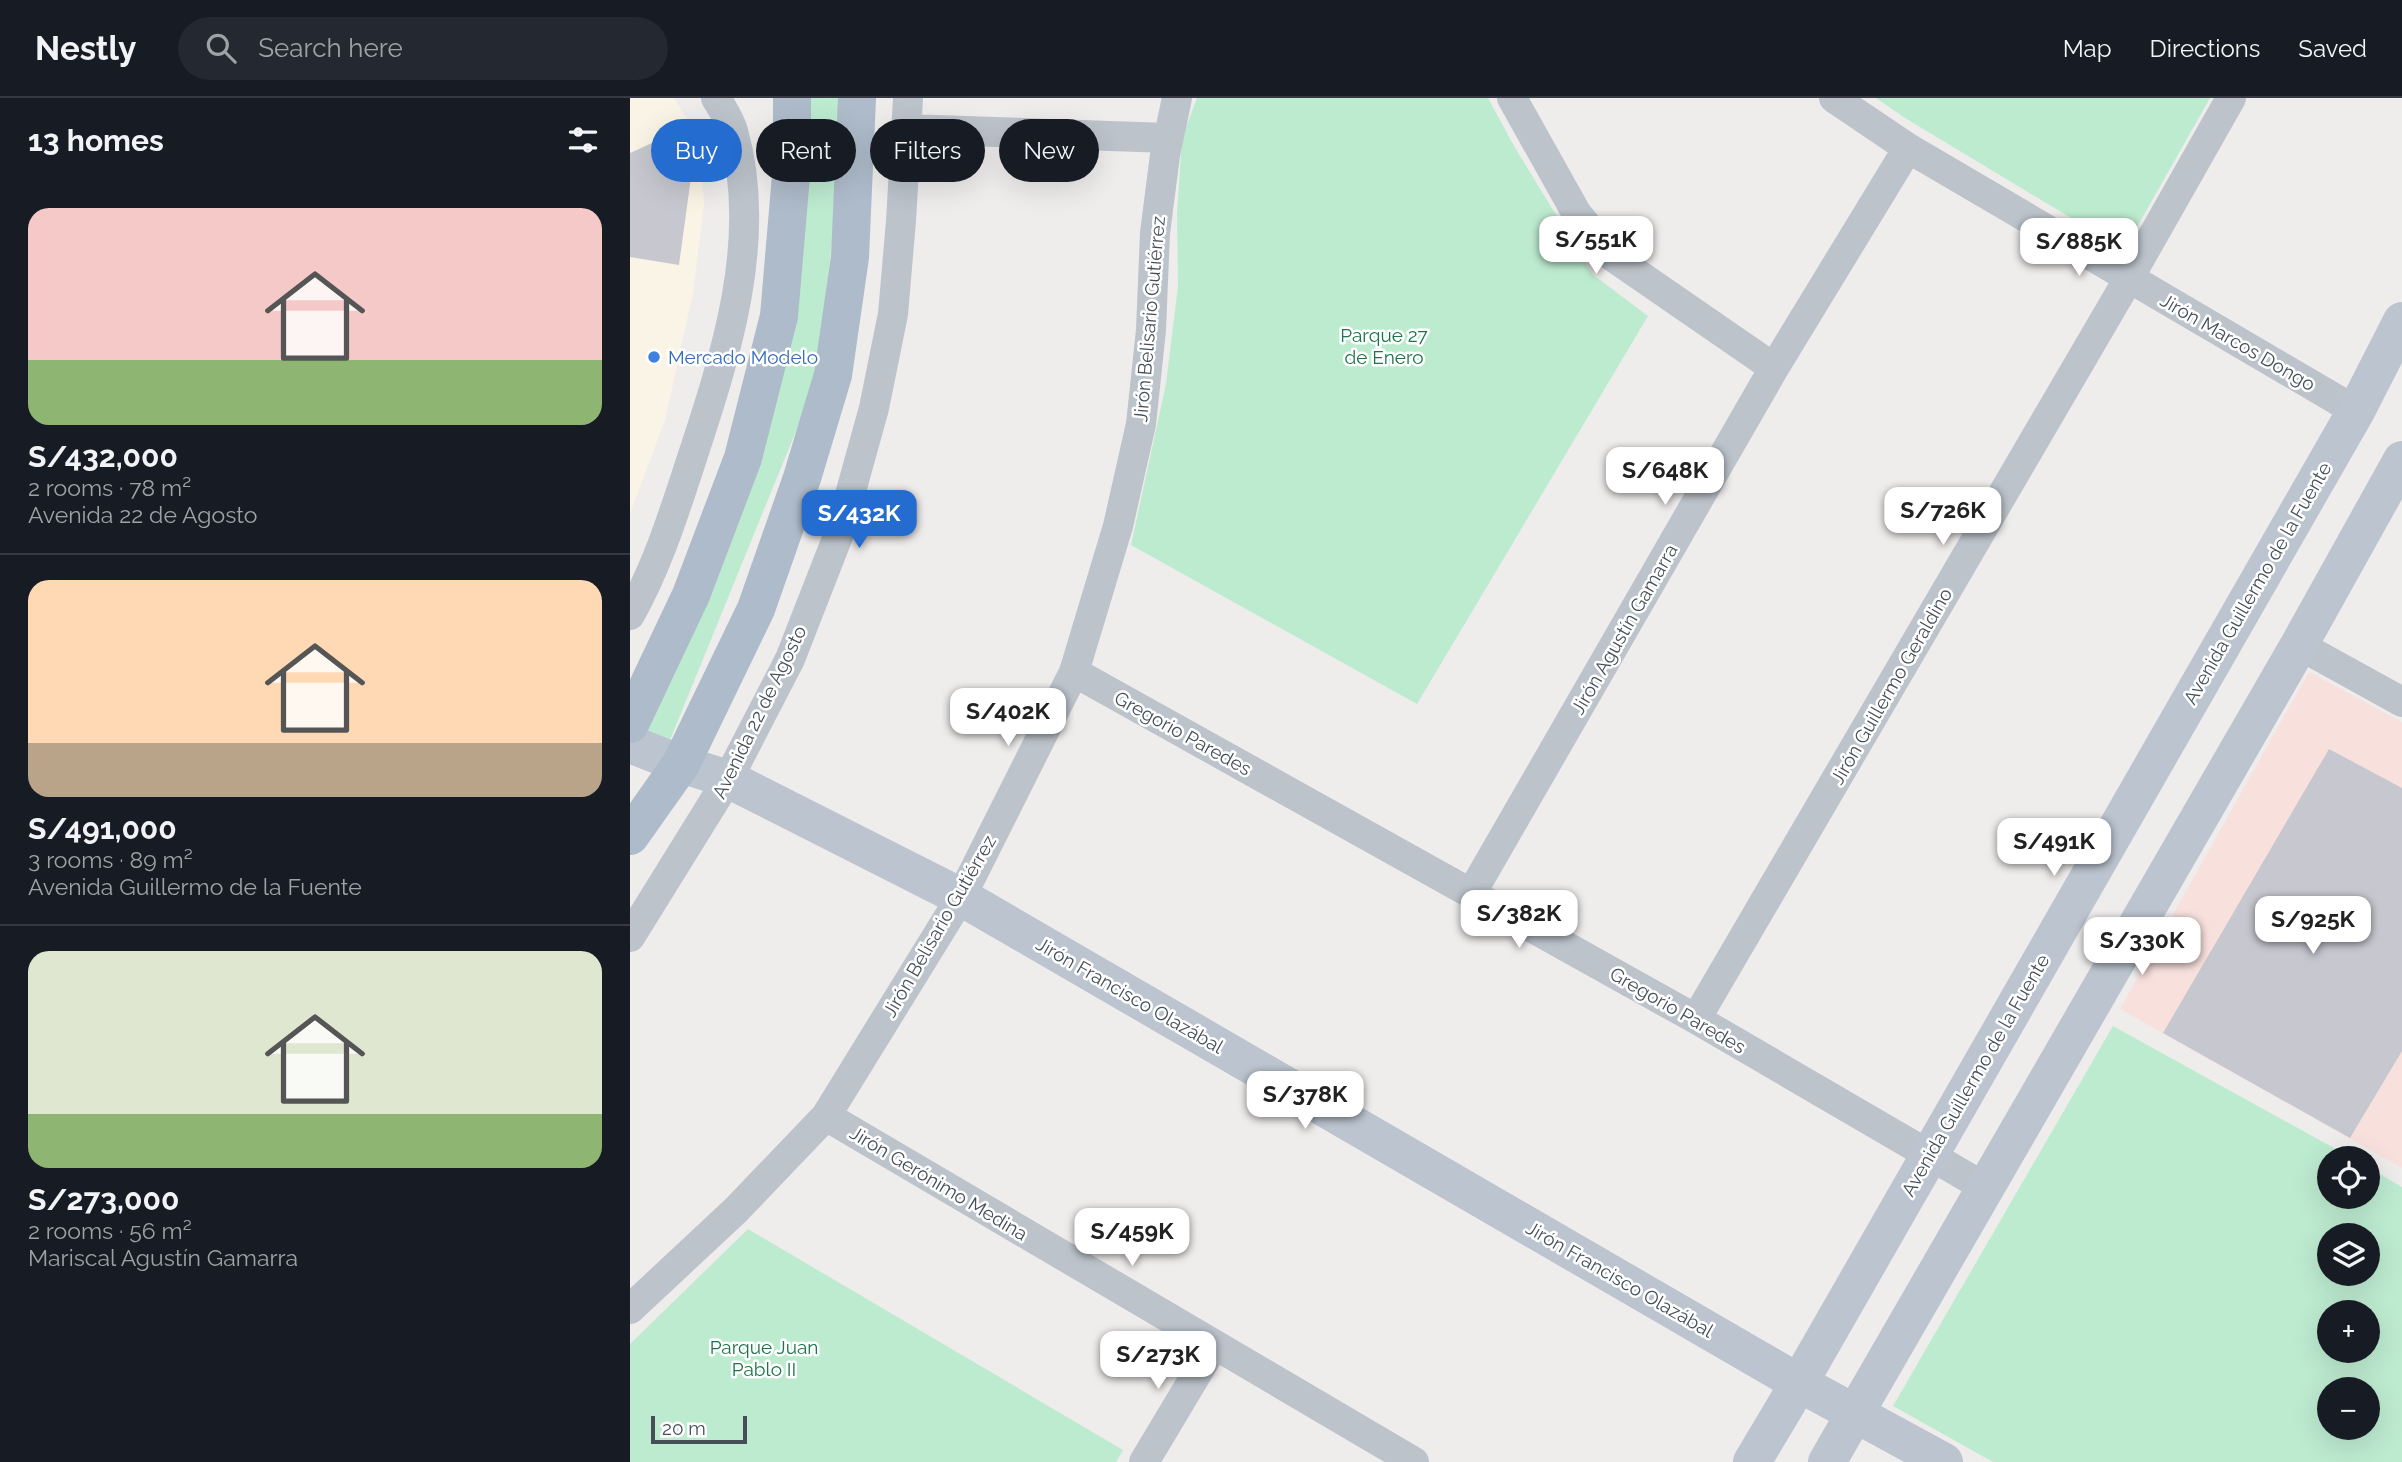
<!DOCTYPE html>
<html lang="en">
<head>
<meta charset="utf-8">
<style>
	:root { --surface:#171b24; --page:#242831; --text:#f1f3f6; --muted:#9ea1a6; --line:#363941; --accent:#256cd0 }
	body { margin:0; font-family:Raleway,sans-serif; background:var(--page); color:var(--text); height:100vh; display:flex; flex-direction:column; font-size:26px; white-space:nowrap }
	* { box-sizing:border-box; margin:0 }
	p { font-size:23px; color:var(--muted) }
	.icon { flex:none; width:38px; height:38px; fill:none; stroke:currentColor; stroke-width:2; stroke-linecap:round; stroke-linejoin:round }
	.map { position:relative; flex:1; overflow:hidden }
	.sheet { display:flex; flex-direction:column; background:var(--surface); width:630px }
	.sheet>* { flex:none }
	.guide { position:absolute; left:21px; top:21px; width:665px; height:63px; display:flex; gap:14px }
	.fabs { position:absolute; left:1687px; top:1048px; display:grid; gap:14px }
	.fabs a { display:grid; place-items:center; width:63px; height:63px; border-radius:50%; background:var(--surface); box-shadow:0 7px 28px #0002; font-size:35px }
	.scale { position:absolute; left:21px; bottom:18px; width:96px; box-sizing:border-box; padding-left:7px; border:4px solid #464f58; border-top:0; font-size:19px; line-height:24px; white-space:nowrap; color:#464f58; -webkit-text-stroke:5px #fff; paint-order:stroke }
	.price { position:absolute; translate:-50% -60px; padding:0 16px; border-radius:14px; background:#fff; color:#222; font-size:23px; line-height:46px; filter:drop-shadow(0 2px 4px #0008) }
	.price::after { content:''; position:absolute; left:50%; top:42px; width:21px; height:16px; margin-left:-10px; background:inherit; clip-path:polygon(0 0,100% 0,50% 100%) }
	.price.on { background:var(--accent); color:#fff }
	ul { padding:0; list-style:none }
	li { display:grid; align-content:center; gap:14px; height:371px; padding:0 28px }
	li+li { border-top:2px solid var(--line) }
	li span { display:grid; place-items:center; height:217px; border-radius:21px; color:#555 }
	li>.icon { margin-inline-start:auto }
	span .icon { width:126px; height:126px; fill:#fffc; stroke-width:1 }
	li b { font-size:30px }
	h2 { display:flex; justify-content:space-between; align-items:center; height:84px; padding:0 28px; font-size:30px }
	.pill { padding:0 24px; border-radius:32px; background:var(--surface); box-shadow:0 7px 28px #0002; font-size:24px; line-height:63px }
	.pill.on { background:var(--accent); color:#fff }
	header { display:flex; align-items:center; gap:42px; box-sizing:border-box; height:98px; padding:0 35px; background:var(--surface); border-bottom:2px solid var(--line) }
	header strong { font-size:33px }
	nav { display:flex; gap:38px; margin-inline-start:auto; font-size:24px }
	.search { width:490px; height:63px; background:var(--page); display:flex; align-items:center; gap:18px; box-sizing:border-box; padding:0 24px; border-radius:38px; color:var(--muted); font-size:26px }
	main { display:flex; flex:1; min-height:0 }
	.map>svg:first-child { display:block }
	.commercial { fill:#faf4e6 }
	.medical { fill:#f8e0dd }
	.green { fill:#bdebd0; fill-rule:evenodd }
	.building { fill:#c7c8cf }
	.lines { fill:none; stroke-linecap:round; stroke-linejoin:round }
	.street { stroke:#bcc3cb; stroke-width:30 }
	.secondary { stroke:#bbc4cf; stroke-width:38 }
	.primary { stroke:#aebbca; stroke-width:38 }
	.shop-dot { fill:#3f7fe0; stroke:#fff; stroke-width:2.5 }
	.labels { text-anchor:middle; stroke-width:5; stroke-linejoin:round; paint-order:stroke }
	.street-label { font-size:19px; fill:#464f58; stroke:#fff }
	.park-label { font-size:19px; fill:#1d744a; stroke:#fff }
	.shop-label { font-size:19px; fill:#366cbe; stroke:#fff; text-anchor:start }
</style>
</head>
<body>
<header>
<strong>Nestly</strong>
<div class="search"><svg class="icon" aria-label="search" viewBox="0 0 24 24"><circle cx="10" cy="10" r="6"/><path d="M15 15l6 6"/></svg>Search here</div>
<nav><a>Map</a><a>Directions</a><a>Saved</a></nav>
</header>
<main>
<section class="sheet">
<h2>13 homes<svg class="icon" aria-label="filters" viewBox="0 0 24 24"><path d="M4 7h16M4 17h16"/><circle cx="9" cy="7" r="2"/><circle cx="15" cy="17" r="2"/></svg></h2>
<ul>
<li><span style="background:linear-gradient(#f6c9c9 70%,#8fb573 0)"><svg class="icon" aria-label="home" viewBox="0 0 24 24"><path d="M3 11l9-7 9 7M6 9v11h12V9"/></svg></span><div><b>S/432,000</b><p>2 rooms · 78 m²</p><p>Avenida 22 de Agosto</p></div></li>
<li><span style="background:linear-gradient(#ffd9b3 75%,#b9a48a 0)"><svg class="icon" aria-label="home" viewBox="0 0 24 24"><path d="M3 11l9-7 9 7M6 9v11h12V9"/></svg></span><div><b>S/491,000</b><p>3 rooms · 89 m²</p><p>Avenida Guillermo de la Fuente</p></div></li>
<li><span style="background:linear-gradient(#dfe7d0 75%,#8fb573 0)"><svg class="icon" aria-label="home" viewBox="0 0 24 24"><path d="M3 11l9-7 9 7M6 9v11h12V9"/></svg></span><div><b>S/273,000</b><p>2 rooms · 56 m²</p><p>Mariscal Agustín Gamarra</p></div></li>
</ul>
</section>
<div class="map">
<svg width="1772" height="1364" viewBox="0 0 1772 1364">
	<rect width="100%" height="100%" fill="#efecec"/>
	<path class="commercial" d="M0,0H44L55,18L67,46L72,78L74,107L63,195L35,322L0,416Z"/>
	<path class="medical" d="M1679,574L1772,624V1070L1490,911Z"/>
	<path class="green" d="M177,0H216V22L186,284L38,647L12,643L107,424Z
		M567,0H858L884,48L962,176L1018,218L787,606L501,447L536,286L548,188L547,116L552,40Z
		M1246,0H1580L1494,152L1275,20Z
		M1483,928L1722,1060H1699V1099H1738V1069L1772,1089V1364H1363L1263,1308ZM1699,1138H1738V1176H1699ZM1738,1214V1253H1699V1214ZM1699,1292H1738V1330H1699Z
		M118,1131L493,1352L486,1364H0V1246Z"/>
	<path class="building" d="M53,31L62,72L49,167L0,159V55Z
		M1699,651L1772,690V953L1720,1040L1533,935Z"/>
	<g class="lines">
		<path class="street" d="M882,0L947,116L983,159L1144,270
			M1204,0L1278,50L1726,313
			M276,31L538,40
			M0,517C27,469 44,415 61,363C95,260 134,142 103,33C100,22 92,10 86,0
			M1669,547L1772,604
			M444,574L1066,921L1356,1090
			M841,796L1144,270L1278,50
			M0,839L98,681L160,561L210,433L244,310L263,216L271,123L278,0
			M1066,921L1499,180L1601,0
			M196,1018L784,1364
			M0,1211L106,1112L196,1018L331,799L444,574L488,428L511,326L521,232L525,135L535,57L547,0
			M514,1364L584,1247"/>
		<path class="secondary" d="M0,646L51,666L98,681L331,799L1169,1285L1314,1364
			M1122,1364L1169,1285L1726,313L1772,223
			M1197,1364L1669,547L1772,362"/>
		<path class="primary" d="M0,626L61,497L113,360L149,218L162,66V0
			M0,738L51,666L126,511L172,380L203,277L220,159L227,0"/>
	</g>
	<circle class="shop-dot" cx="24" cy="259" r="7"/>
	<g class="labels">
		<g class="street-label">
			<text transform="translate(519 221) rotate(-85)" y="7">Jirón Belisario Gutiérrez</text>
			<text transform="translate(1608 244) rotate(30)" y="7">Jirón Marcos Dongo</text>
			<text transform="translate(1627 485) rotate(-60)" y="7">Avenida Guillermo de la Fuente</text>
			<text transform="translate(994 531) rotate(-60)" y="7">Jirón Agustín Gamarra</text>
			<text transform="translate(1261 588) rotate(-60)" y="7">Jirón Guillermo Geraldino</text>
			<text transform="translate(129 614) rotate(-64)" y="7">Avenida 22 de Agosto</text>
			<text transform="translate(553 635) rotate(29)" y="7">Gregorio Paredes</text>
			<text transform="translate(309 828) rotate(-60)" y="7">Jirón Belisario Gutiérrez</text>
			<text transform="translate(500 897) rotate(30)" y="7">Jirón Francisco Olazábal</text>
			<text transform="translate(1048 912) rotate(30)" y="7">Gregorio Paredes</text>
			<text transform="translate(1345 977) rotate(-60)" y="7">Avenida Guillermo de la Fuente</text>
			<text transform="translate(309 1085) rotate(31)" y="7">Jirón Gerónimo Medina</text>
			<text transform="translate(990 1181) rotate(30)" y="7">Jirón Francisco Olazábal</text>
		</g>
		<g class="park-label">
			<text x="754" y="244">Parque 27<tspan x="754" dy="22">de Enero</tspan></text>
			<text x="134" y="1256">Parque Juan<tspan x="134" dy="22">Pablo II</tspan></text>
		</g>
		<g class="shop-label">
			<text x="38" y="266">Mercado Modelo</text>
		</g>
	</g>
</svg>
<div class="fabs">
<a><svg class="icon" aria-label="locate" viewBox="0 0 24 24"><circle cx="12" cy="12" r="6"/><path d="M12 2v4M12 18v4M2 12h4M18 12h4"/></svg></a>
<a><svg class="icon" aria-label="layers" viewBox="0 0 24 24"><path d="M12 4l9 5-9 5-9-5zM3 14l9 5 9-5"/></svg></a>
<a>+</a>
<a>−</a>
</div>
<div class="scale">20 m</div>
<b class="price" style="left:966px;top:178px">S/551K</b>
<b class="price" style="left:1449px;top:180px">S/885K</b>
<b class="price" style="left:1035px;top:409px">S/648K</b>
<b class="price" style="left:1313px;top:449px">S/726K</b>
<b class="price on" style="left:229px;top:452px">S/432K</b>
<b class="price" style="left:378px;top:650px">S/402K</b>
<b class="price" style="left:1424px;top:780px">S/491K</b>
<b class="price" style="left:889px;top:852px">S/382K</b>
<b class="price" style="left:1683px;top:858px">S/925K</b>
<b class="price" style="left:1512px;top:879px">S/330K</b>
<b class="price" style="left:675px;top:1033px">S/378K</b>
<b class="price" style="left:502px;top:1170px">S/459K</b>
<b class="price" style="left:528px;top:1293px">S/273K</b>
<div class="guide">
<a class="pill on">Buy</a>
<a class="pill">Rent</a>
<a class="pill">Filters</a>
<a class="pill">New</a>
</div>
</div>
</main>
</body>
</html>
